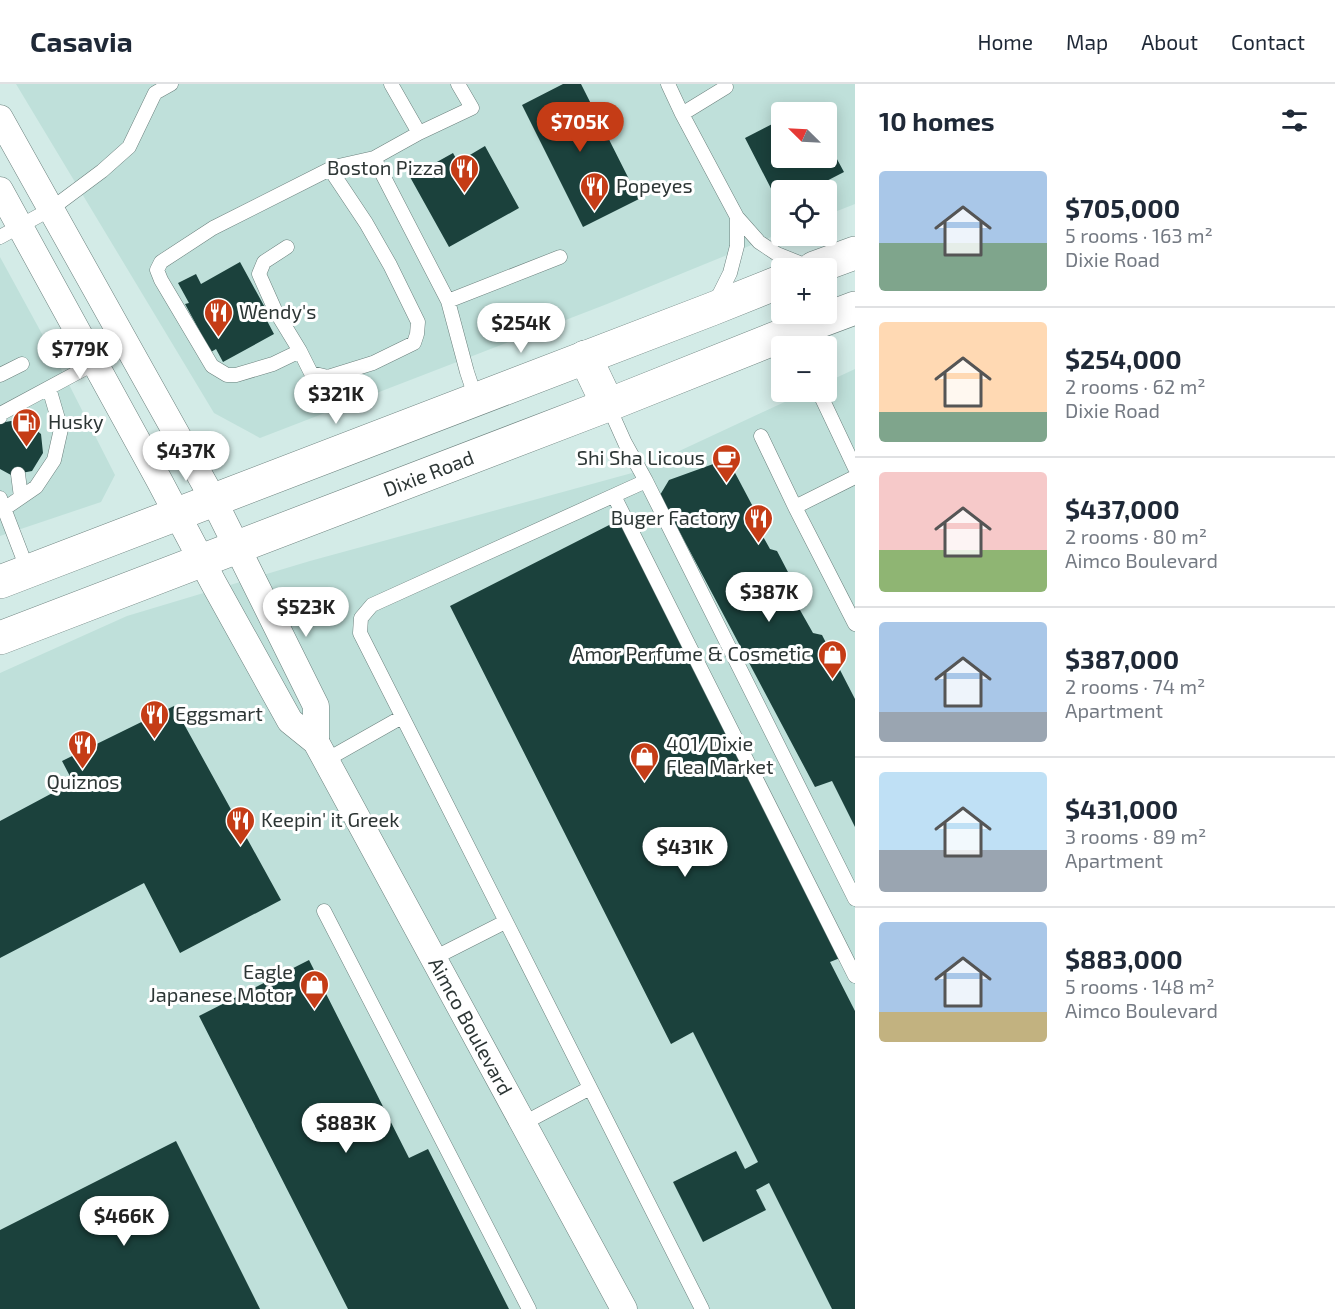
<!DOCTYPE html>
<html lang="en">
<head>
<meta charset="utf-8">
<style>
	:root { --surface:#fff; --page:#f6f6f7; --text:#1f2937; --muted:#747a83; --line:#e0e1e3; --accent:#c53c16 }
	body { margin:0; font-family:"Exo 2",sans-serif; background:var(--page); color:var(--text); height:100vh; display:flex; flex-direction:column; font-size:22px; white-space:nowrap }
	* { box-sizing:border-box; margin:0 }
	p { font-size:20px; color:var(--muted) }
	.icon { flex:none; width:33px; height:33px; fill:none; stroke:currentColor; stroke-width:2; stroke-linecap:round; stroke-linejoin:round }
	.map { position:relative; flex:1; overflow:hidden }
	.panel { display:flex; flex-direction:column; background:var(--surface); width:480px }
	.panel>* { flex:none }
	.needle { width:39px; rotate:294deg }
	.controls { position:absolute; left:771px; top:18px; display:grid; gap:12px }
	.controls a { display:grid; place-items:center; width:66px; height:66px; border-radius:6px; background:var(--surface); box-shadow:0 3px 15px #0003; font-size:30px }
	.price { position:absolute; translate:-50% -51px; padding:0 14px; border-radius:21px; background:#fff; color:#222; font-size:20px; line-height:39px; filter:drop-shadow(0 2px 3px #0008) }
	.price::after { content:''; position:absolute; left:50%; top:36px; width:18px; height:14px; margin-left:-9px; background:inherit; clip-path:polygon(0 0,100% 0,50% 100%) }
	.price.active { background:var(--accent); color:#fff }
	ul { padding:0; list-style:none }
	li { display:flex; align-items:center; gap:18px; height:150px; padding:0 24px }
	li+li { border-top:2px solid var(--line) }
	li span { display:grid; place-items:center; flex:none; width:168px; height:120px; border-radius:6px; color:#555 }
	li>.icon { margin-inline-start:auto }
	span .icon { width:72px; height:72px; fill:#fffc; stroke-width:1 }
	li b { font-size:26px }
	h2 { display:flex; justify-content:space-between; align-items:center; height:72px; padding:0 24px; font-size:26px }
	header { display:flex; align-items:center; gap:36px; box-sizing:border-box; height:84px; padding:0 30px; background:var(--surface); border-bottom:2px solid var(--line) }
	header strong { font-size:28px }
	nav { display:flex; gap:33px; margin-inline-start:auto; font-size:21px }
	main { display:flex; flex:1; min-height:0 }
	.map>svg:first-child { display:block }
	.built { fill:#bfe0da; fill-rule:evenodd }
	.building { fill:#1b413c }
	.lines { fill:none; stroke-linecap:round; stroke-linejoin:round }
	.lane-casing { stroke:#6b807d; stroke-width:15 }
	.street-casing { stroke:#6b807d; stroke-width:27 }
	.secondary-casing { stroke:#6b807d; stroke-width:34 }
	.lane { stroke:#fff; stroke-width:14 }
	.street { stroke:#fff; stroke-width:26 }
	.secondary { stroke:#fff; stroke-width:33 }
	.labels { text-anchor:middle; stroke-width:6; stroke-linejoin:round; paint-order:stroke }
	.poi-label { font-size:20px; fill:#2d3635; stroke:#fff; text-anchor:start }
	.street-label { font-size:20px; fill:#2d3635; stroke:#fff }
</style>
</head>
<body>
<header>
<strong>Casavia</strong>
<nav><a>Home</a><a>Map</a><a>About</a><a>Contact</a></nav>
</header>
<main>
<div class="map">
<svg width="855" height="1225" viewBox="0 0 855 1225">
	<rect width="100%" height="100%" fill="#d3ebe7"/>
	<path class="built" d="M16,0H855V120L827,131L826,106H782L781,149L607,220L260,354L214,329ZM782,28H826V74H782Z
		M0,173L59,281L115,391L101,418L0,452Z
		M855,285V1225H0V589L127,532L310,477L632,389L806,308H826L827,298Z"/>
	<path class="building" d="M563,0H581L639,115L583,143L522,21Z
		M782,35V74H826V55L844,88L809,106H782V121L780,122L745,54Z
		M485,62L519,124L449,163L410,93L453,69L458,78Z
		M240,178L268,229L264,231L274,250L223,278L216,265L211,268L185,220L189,219L178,199L196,190L201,200Z
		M22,335L41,350L43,369L32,387L11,391L0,385V339Z
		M716,379L733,385L760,436L757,442L770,465L777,467L800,511L796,519L813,549L822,551L855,615V743L832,697L815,703L660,411L669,396Z
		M619,436L840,874L830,878L855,927V1225H832L769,1099L756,1106L766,1126L703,1158L673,1098L736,1067L745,1085L758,1078L693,948L671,960L450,522Z
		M174,622L281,816L180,869L144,799L0,874V737L73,698L62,677Z
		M309,876L409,1074L428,1065L509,1225H348L199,932Z
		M176,1057L260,1225H0V1146Z"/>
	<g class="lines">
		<defs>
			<path id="lane" d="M391,0L419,49L374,74L448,217L467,288L476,315
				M668,0L682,30L737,133L759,158L777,170L812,184
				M682,30L726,3
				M419,49L472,24L458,0
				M0,153L51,125L102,87L129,63L155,9L171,0
				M287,163L264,178L259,190L275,226L300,267L273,280L236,291H227L212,282L161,196L157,186L161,178L213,144L334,83L374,74
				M448,217L560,173
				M715,219L730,189L737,162V133
				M782,230L792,250
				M300,267L311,289L328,293L373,279L414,259L417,250L418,238L390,181L366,139L330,85
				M0,291L22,280
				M819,308L855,384
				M608,321L625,359L646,397L855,815
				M0,333L2,329L95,279
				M761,352L795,423L855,540
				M18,390L21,413
				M646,397L372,521L361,534L360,549L702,1225
				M614,412L855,892
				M0,414L28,487
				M795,423L855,393
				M4,425L36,403L54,376L61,345L49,304
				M326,676L402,633
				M324,827L529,1225
				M434,874L505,838
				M524,1039L590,1004"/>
			<g id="street">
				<path d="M0,34L213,415L316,622V658"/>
				<path id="s1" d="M0,106L159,396L214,500L290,637L316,658L624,1225"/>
			</g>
			<g id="secondary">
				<path d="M814,184L855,169"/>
				<path d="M585,273L608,321"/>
				<path d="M0,498L712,225L782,197"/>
				<path id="s2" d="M0,554L608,321L791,248L855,224"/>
			</g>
		</defs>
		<use href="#lane" class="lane-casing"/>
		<use href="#street" class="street-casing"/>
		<use href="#secondary" class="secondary-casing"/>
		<use href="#lane" class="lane"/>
		<use href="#street" class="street"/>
		<use href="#secondary" class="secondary"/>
	</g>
	<defs>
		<symbol id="restaurant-pin" viewBox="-11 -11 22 30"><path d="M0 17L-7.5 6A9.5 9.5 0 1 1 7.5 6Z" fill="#c53c16" stroke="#fff"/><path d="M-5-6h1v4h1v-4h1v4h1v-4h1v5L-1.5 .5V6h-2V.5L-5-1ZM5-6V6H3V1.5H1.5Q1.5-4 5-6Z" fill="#fff"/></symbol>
		<symbol id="fuel-pin" viewBox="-11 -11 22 30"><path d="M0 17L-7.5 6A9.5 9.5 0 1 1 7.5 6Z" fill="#c53c16" stroke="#fff"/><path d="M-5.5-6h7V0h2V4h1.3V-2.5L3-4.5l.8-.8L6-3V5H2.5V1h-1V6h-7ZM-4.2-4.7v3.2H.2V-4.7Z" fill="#fff"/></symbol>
		<symbol id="cafe-pin" viewBox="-11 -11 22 30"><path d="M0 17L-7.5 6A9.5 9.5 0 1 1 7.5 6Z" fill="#c53c16" stroke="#fff"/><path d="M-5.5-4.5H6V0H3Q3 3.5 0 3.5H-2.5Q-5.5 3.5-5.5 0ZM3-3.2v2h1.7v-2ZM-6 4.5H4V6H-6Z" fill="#fff"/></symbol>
		<symbol id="shop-pin" viewBox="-11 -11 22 30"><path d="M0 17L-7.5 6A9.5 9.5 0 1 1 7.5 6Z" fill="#c53c16" stroke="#fff"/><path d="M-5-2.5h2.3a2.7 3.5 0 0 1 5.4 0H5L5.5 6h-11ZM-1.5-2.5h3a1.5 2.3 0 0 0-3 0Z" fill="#fff"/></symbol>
	</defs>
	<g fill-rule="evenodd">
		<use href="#restaurant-pin" x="448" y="68" width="33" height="45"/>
		<use href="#restaurant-pin" x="578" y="86" width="33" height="45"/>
		<use href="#restaurant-pin" x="202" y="212" width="33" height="45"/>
		<use href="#fuel-pin" x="10" y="322" width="33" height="45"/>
		<use href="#cafe-pin" x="710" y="358" width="33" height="45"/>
		<use href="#restaurant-pin" x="742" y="418" width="33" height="45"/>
		<use href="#shop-pin" x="816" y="554" width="33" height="45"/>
		<use href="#restaurant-pin" x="138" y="614" width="33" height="45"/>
		<use href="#restaurant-pin" x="66" y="644" width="33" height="45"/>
		<use href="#shop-pin" x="628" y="656" width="33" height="45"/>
		<use href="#restaurant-pin" x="224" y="720" width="33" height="45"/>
		<use href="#shop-pin" x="298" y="884" width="33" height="45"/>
	</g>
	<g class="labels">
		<g class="poi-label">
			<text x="444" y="91" text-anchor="end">Boston Pizza</text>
			<text x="616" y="109">Popeyes</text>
			<text x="239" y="235">Wendy's</text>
			<text x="48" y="345">Husky</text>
			<text x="705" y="381" text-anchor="end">Shi Sha Licous</text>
			<text x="737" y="441" text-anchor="end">Buger Factory</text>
			<text x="811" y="577" text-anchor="end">Amor Perfume &amp; Cosmetic</text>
			<text x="175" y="637">Eggsmart</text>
			<text x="666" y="667">401/Dixie<tspan x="666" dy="23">Flea Market</tspan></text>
			<text x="83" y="705" text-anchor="middle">Quiznos</text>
			<text x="261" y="743">Keepin' it Greek</text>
			<text x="293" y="895" text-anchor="end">Eagle<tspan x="293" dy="23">Japanese Motor</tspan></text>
		</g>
		<g class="street-label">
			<text dy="7" stroke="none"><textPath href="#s2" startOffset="459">Dixie Road</textPath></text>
			<text dy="7" stroke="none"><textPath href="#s1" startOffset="962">Aimco Boulevard</textPath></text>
		</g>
	</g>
</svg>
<div class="controls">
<a><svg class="needle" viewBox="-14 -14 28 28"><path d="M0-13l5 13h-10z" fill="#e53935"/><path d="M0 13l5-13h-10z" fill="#747a83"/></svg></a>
<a><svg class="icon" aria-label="locate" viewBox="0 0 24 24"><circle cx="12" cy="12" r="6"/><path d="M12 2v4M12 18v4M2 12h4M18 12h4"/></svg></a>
<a>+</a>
<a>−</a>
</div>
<b class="price active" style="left:580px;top:69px">$705K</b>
<b class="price" style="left:521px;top:270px">$254K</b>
<b class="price" style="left:80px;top:296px">$779K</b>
<b class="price" style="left:336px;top:341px">$321K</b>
<b class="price" style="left:186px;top:398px">$437K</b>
<b class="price" style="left:769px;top:539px">$387K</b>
<b class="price" style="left:306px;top:554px">$523K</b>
<b class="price" style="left:685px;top:794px">$431K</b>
<b class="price" style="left:346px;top:1070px">$883K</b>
<b class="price" style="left:124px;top:1163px">$466K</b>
</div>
<section class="panel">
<h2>10 homes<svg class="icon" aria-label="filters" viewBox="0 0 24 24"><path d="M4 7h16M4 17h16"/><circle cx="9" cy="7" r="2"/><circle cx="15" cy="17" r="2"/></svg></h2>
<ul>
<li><span style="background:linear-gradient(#a9c7e8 60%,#7fa58c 0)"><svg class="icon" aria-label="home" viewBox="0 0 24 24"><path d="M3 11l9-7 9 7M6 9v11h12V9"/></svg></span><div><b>$705,000</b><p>5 rooms · 163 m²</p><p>Dixie Road</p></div></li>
<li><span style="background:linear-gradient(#ffd9b3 75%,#7fa58c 0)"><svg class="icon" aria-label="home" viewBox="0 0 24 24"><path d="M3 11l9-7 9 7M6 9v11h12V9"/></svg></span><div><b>$254,000</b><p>2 rooms · 62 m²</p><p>Dixie Road</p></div></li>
<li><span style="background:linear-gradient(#f6c9c9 65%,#8fb573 0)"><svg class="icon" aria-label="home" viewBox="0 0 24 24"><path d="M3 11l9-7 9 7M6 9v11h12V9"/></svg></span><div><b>$437,000</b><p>2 rooms · 80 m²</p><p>Aimco Boulevard</p></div></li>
<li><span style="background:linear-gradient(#a9c7e8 75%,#9aa5b1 0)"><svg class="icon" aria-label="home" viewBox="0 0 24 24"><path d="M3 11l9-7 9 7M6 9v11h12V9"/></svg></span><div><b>$387,000</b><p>2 rooms · 74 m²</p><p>Apartment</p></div></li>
<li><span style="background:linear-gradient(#bfe0f5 65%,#9aa5b1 0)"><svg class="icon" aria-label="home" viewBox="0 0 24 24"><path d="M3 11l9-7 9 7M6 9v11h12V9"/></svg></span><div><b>$431,000</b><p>3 rooms · 89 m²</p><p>Apartment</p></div></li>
<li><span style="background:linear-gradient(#a9c7e8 75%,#c2b280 0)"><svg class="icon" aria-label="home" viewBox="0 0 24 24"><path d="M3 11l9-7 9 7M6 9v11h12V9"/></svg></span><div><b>$883,000</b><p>5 rooms · 148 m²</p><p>Aimco Boulevard</p></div></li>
</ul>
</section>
</main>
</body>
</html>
